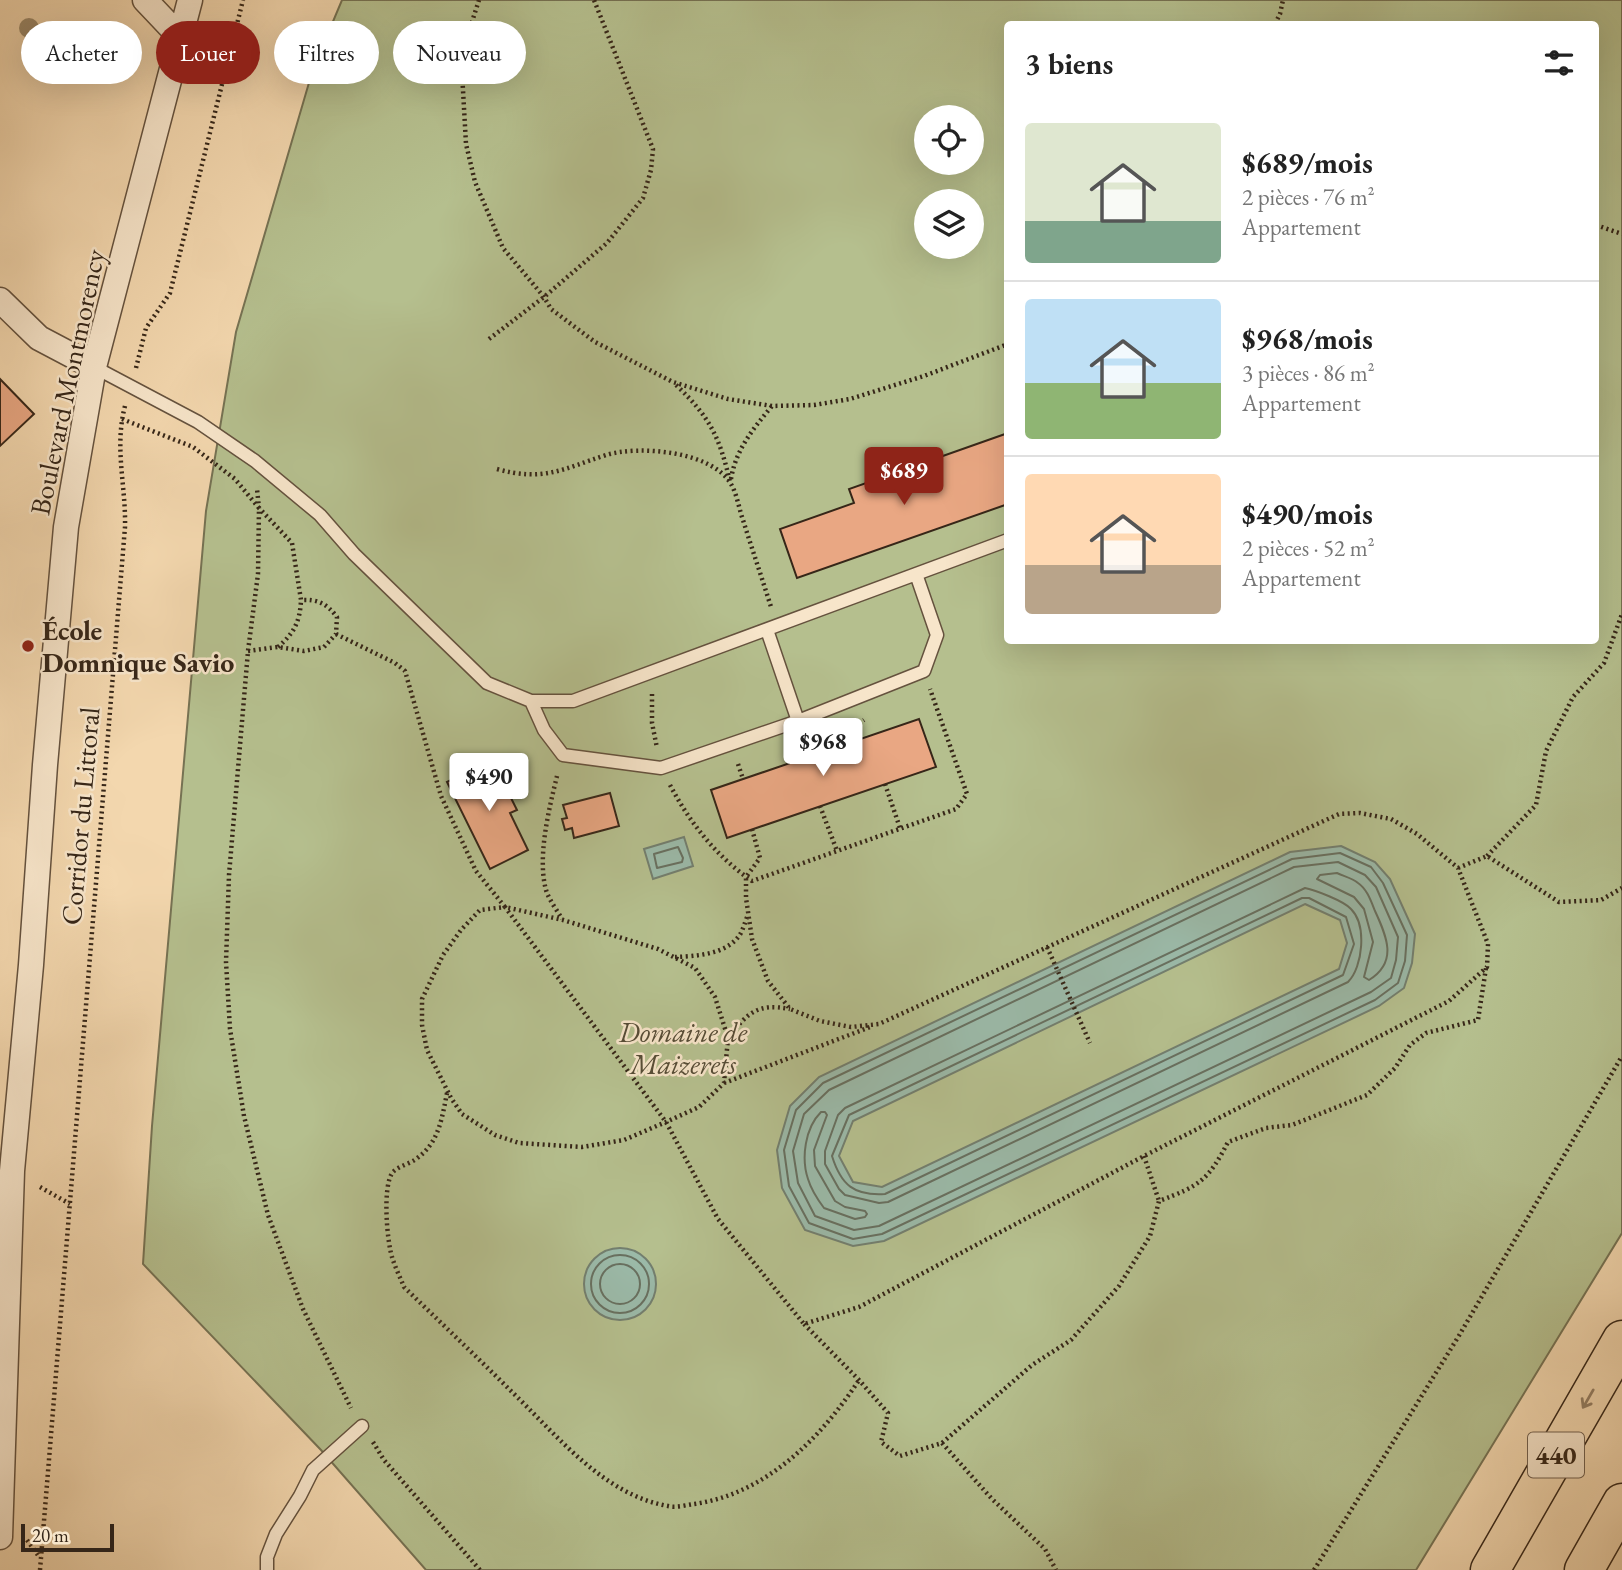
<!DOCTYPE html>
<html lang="fr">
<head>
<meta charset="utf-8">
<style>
	:root { --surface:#fff; --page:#f2f2f2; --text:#222; --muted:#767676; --line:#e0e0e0; --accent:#8f2418 }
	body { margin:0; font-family:"EB Garamond",serif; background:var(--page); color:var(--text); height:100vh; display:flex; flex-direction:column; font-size:26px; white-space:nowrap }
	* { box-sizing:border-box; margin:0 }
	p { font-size:23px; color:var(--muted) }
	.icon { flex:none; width:38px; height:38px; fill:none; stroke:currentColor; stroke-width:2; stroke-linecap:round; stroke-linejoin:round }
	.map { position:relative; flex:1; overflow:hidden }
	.details { position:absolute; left:1004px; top:21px; width:595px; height:623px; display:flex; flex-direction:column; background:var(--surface); border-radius:7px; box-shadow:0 7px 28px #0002 }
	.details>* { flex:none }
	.top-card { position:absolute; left:21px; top:21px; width:665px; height:63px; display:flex; gap:14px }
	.buttons { position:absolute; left:914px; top:105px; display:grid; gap:14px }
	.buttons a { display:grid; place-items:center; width:70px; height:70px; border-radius:50%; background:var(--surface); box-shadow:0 7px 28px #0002; font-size:35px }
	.scale { position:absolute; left:21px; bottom:18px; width:93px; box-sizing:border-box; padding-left:7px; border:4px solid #362618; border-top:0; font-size:19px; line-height:24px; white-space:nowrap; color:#362618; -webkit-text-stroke:5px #f7e5ca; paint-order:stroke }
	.price { position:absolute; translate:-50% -60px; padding:0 16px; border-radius:7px; background:#fff; color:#222; font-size:23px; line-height:46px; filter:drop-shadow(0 2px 4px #0008) }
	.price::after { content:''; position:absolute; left:50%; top:42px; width:21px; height:16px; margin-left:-10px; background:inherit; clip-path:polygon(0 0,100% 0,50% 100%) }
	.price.active { background:var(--accent); color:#fff }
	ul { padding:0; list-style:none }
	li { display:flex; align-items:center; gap:21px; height:175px; padding:0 21px }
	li+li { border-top:2px solid var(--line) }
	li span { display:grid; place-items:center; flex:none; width:196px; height:140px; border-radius:7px; color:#555 }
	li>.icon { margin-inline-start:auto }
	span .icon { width:84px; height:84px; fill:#fffc; stroke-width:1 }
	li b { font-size:30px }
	h2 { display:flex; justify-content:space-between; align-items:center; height:84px; padding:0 21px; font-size:30px }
	.chip { padding:0 24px; border-radius:32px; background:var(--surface); box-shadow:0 7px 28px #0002; font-size:24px; line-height:63px }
	.chip.active { background:var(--accent); color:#fff }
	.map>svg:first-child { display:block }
	.green { fill:#b5bf8e; stroke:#767253; stroke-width:2; fill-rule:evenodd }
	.water { fill:#9bbaa9; stroke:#737f6f; stroke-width:2; fill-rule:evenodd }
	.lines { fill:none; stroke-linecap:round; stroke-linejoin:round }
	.shore { stroke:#687060; stroke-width:2 }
	.building { fill:#e9a783; stroke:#362618; stroke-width:2 }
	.service-casing { stroke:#65523e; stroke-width:15 }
	.minor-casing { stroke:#65523e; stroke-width:27 }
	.motorway-casing { stroke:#362618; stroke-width:41 }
	.path { stroke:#362618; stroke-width:4.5; stroke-dasharray:2 3.5; stroke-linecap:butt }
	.service { stroke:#f7e5ca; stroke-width:12 }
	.minor { stroke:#f7e5ca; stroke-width:24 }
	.motorway { stroke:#f3d7ae; stroke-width:38 }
	.tree { fill:#9d8b6c }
	.oneway { stroke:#947e63 }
	.poi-dot { fill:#8f2418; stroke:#f7e5ca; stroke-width:2.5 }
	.labels { text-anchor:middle; stroke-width:5; stroke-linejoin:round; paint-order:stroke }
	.shield { fill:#f7e5ca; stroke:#705f4d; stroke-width:2 }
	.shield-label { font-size:26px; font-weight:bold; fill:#362618 }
	.street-label { font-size:28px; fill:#362618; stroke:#f7e5ca }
	.poi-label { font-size:28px; font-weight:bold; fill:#362618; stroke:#f7e5ca; text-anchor:start }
	.park-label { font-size:28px; font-style:italic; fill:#564c36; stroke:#f7e5ca }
</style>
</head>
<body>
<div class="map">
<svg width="1622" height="1570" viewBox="0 0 1622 1570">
	<rect width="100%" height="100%" fill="#f3d7ae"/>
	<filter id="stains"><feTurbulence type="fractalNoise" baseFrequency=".00286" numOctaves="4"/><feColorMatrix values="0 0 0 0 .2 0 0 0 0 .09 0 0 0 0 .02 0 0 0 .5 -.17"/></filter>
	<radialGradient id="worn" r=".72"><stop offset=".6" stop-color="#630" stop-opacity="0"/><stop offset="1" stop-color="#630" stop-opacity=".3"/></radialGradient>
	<path class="green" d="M342,0H1622V1233L1416,1570H426L321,1450L143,1264L152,1126L206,511L236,332L313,69ZM1008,24H1596V640H1008ZM926,117H971V163H926ZM926,201H971V247H926Z"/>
	<path class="water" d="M684,837L693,866L653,879L644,849Z
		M1341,846L1375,862L1390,879L1415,934L1412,963L1404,988L1379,1006L884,1241L853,1246L805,1230L782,1188L777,1150L790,1106L819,1077L1290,852ZM1305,904L1340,920L1347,943L1339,969L882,1187L853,1182L839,1156L853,1121Z
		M584 1284a36 36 0 1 1 72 0a36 36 0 1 1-72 0Z"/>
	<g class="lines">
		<path class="shore" d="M678,847L683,858L682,862L657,868L654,854Z
			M1340,853L1371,867L1383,883L1407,935L1405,961L1398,983L1375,1000L882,1234L853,1239L809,1223L789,1186L784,1150L796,1110L823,1083L1292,859Z
			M1338,862L1365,875L1376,887L1398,937L1396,960L1391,978L1371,992L879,1226L854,1230L815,1216L798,1183L793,1151L804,1114L829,1090L1294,867Z
			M1337,873C1343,876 1352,878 1358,883C1367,889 1371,901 1375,911C1387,937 1398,962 1369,980L1364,977L1373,942L1364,909L1354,897L1317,879L1320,875Z
			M1305,888C1315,890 1344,901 1351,909C1367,925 1363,967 1348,982L888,1202L879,1203L845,1195L839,1189L825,1164V1151L838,1115L845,1108Z
			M1302,898H1309L1346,917L1354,944L1343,975L885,1194C854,1196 841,1185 832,1156L849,1115Z
			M821,1112H825L827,1115L814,1150L815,1166L835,1201L845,1207L865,1211L867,1214L865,1217L855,1219L824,1208C818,1200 811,1189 808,1179C801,1158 805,1128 821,1112Z
			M591 1284a29 29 0 1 1 58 0a29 29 0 1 1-58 0Z
			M600 1284a20 20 0 1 1 40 0a20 20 0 1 1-40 0Z"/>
	</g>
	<path class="building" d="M0,379L34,414L0,446Z
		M1008,433V504L797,578L780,529L854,503L849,489Z
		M919,719L936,767L727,838L711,790Z
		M492,760L517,810L510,813L528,850L490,869L447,782Z
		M610,793L619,826L574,838L572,828L565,830L562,819L567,818L563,805Z"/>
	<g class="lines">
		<defs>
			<path id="service" d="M94,367L198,422L255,461L320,515L354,554L487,683L531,701H573L1008,540
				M767,630L798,721
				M531,701L544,730L563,755L661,768L798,721L924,671L937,635L916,574
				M267,1570V1557L276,1534L300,1496L313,1470L362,1426"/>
			<path id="minor" d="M145,0L181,38
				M0,300L39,338L94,367
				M0,1537L12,1171L31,965L45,765L66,527L94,367L190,0"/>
			<path id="motorway" d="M1490,1570L1622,1340
				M1584,1570L1622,1503"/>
		</defs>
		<use href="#service" class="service-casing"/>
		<use href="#minor" class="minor-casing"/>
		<use href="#motorway" class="motorway-casing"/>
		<path class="path" d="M479,0L471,25L462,72L466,144L475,182L503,248L544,297L551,309L595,342L673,382L728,399L772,406L814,405L850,399L924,376L1008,344
			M1275,24L1280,14L1283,0
			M203,49L230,54
			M1596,225L1622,234
			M489,339L544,297L607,243L643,198L651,170L653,149L594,0
			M136,368L146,328L170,293L243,0
			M676,385C710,417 720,438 730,482
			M122,419L193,447L235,479L259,508L258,574L248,651L229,875L226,962L230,1029L244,1116L268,1215L303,1309L351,1408
			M497,469C543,482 563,469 606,455C639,445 712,451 731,484C737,494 739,509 743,520C752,549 762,578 771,607
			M731,479C736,449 753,429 772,406
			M336,634L395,663L405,671L441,796L476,871L505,907L563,920L658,949L695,968L715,997L728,1038L724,1083L699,1107L666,1122L624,1140L582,1147L519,1143L495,1135L462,1114L451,1098L427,1050L422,1025V999L443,955L461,930L480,910L505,907L666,1122L718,1219L804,1324L859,1307L1144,1156L1449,1001L1487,967L1488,944L1458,868L1417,834L1391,819L1360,813L1339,814L879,1024L851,1027L820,1021L790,1009L768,981L752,939L746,898V877L760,858L752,829
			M278,647C294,633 300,622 301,600
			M248,651L278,647L304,651L324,647L336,634L337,617C327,604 318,599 301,600L292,543L259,508L257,489
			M652,694V723L657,748
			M804,739L811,756
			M846,744V732L864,720
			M738,764L743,779
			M557,776C549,809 537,857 546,890C549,900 557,910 562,919
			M885,784L900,828
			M670,785C690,823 716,856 752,881L956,809L967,794L930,689
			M820,806L837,851
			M1487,856L1536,805L1546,751L1573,697L1604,663L1622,614
			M1458,868L1487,856L1559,902L1601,900L1622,888
			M1047,947L1090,1043
			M675,957C695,956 725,955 739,936C743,931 745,921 748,915
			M729,1037C748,1012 758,1003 790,1009
			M724,1083L870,1027
			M447,1093C442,1118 439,1143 416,1159C409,1164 399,1166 393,1172C382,1185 387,1241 392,1257C395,1267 400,1277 404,1287C440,1322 476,1356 511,1391C556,1434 603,1495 668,1506C676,1508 686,1505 694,1504C766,1494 821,1438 859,1380
			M1144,1156L1159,1201
			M40,1187L70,1204
			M804,1324L859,1380L888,1413L881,1442L900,1456L942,1443L1032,1365L1071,1340L1119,1286L1150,1236L1159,1201C1199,1186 1208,1181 1228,1142L1266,1128L1292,1125L1367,1095L1395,1068L1410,1045L1426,1033L1478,1020L1486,968
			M373,1442L384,1460L480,1570
			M942,1443L992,1499L1045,1549L1056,1570
			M27,1540L40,1558
			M40,1570L125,527C126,485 114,448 125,406
			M1314,1570L1460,1334L1622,1056"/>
		<use href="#service" class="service"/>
		<use href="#minor" class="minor"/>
		<use href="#motorway" class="motorway"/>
	</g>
	<circle class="tree" cx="29" cy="28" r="10"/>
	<defs><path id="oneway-shaft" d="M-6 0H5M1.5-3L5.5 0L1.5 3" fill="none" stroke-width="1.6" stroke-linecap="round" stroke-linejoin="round" transform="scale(1.75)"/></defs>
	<use class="oneway" href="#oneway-shaft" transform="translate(1588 1399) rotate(120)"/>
	<circle class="poi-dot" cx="28" cy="646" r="7"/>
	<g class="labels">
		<rect class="shield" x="1528" y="1432.5" width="56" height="45" rx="5"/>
		<g class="shield-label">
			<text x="1556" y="1464">440</text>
		</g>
		<g class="street-label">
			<text transform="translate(67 382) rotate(-78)" y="10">Boulevard Montmorency</text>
			<text transform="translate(80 816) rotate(-85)" y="10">Corridor du Littoral</text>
		</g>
		<g class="poi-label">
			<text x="42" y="640">École<tspan x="42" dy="32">Domnique Savio</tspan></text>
		</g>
		<g class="park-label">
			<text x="683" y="1042">Domaine de<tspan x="683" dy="32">Maizerets</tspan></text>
		</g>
	</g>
	<rect width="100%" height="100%" filter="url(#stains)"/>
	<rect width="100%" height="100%" fill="url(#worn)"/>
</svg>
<div class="buttons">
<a><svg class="icon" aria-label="locate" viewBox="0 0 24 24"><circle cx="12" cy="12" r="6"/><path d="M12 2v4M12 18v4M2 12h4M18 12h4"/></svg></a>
<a><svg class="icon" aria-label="layers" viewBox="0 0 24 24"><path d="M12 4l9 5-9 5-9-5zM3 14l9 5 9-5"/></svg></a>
</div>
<div class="scale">20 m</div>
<b class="price active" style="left:904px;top:507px">$689</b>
<b class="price" style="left:823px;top:778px">$968</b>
<b class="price" style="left:489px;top:813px">$490</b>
<div class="top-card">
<a class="chip">Acheter</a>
<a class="chip active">Louer</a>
<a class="chip">Filtres</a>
<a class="chip">Nouveau</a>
</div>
<section class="details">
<h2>3 biens<svg class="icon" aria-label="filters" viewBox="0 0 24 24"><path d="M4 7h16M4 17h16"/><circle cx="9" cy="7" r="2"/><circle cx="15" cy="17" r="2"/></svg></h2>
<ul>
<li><span style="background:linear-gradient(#dfe7d0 70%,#7fa58c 0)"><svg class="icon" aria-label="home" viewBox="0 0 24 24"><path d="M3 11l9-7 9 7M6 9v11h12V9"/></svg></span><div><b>$689/mois</b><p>2 pièces · 76 m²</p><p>Appartement</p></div></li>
<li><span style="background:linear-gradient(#bfe0f5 60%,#8fb573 0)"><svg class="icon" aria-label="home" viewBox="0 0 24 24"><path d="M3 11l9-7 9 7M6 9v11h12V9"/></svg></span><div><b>$968/mois</b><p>3 pièces · 86 m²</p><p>Appartement</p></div></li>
<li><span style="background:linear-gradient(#ffd9b3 65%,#b9a48a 0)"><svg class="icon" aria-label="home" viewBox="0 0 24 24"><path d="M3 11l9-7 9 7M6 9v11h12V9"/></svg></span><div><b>$490/mois</b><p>2 pièces · 52 m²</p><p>Appartement</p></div></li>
</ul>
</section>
</div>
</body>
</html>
